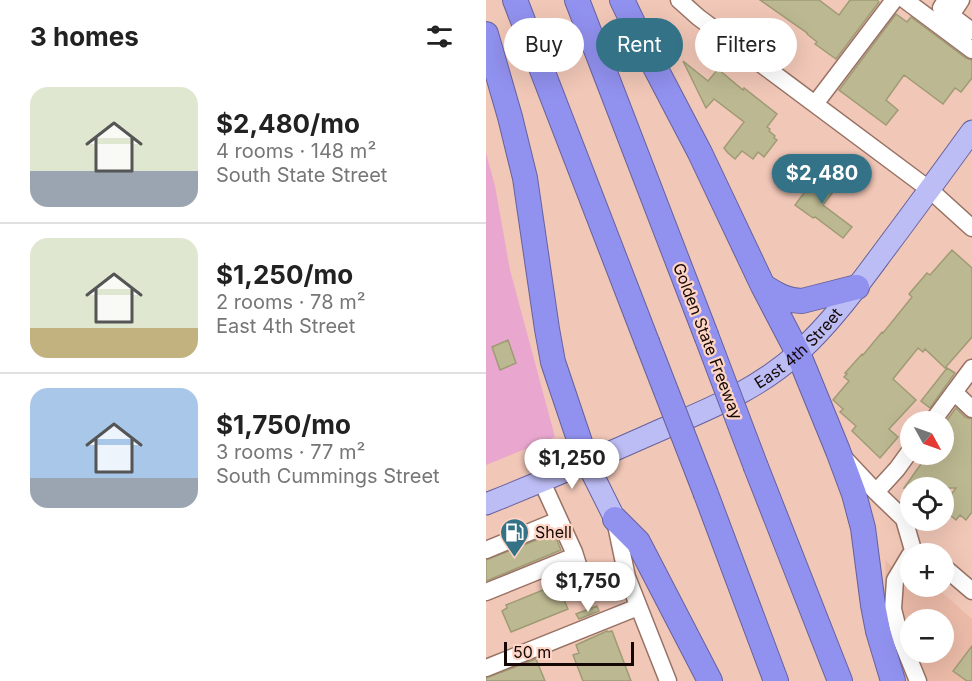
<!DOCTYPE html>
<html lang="en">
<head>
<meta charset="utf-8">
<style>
	:root { --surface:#fff; --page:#f2f2f2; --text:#222; --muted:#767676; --line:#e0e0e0; --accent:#337287 }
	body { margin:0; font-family:Inter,sans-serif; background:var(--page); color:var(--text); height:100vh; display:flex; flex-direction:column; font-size:22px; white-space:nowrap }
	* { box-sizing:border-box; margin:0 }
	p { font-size:20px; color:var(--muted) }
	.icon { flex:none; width:33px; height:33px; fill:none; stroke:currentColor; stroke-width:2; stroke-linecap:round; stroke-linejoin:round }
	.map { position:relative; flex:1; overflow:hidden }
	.panel { display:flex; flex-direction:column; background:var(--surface); width:486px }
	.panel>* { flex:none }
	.hud { position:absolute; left:18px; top:18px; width:378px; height:54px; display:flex; gap:12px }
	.needle { width:39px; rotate:130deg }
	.buttons { position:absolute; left:414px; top:411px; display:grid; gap:12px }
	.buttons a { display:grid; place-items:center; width:54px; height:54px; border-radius:50%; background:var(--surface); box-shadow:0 6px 24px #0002; font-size:30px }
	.scale { position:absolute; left:18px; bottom:15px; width:130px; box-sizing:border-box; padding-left:6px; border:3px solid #150804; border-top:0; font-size:16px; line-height:21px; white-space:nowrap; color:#150804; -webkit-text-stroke:4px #fed4c4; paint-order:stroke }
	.price { position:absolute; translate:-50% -51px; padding:0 14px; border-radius:21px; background:#fff; color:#222; font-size:20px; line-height:39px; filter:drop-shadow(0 2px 3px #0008) }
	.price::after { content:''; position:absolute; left:50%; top:36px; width:18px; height:14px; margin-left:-9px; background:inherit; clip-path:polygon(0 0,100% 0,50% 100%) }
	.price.selected { background:var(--accent); color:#fff }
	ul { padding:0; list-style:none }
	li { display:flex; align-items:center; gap:18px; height:150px; padding:0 30px }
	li+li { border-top:2px solid var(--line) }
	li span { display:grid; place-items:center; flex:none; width:168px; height:120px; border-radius:18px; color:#555 }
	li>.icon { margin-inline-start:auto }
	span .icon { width:72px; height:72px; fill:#fffc; stroke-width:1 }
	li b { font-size:26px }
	h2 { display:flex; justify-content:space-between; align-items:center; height:72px; padding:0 30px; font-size:26px }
	.pill { padding:0 21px; border-radius:27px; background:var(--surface); box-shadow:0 6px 24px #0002; font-size:21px; line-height:54px }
	.pill.selected { background:var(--accent); color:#fff }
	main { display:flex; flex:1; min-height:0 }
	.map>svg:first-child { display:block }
	.built { fill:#ecbba8; fill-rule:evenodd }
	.green { fill:#e9a7cf }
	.building { fill:#bcb891; stroke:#9f9b75; stroke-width:1.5 }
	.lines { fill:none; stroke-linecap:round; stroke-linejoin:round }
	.minor-casing { stroke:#987264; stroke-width:19 }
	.major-casing { stroke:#66619d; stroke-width:23 }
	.highway-casing { stroke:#66619d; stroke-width:26 }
	.minor { stroke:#fff; stroke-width:16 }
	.major { stroke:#bdbdf5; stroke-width:21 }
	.highway { stroke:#9191ef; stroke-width:24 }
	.highway-bridge-casing { stroke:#66619d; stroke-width:26; stroke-linecap:butt }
	.highway-bridge { stroke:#9191ef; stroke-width:24 }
	.labels { text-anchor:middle; stroke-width:4.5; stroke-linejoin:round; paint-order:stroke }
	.street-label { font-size:16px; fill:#150804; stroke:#fed4c4 }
	.poi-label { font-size:16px; fill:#150804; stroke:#fed4c4; text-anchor:start }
</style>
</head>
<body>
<main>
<section class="panel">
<h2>3 homes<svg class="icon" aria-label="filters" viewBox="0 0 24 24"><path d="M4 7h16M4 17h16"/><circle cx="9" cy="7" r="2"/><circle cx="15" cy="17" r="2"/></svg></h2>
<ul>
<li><span style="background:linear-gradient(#dfe7d0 70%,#9aa5b1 0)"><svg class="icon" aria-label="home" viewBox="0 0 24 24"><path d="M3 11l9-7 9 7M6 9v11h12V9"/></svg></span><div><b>$2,480/mo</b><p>4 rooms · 148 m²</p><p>South State Street</p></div></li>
<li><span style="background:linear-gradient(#dfe7d0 75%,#c2b280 0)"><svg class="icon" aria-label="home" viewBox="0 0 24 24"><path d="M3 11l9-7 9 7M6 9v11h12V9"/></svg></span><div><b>$1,250/mo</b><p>2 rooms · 78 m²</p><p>East 4th Street</p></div></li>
<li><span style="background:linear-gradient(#a9c7e8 75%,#9aa5b1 0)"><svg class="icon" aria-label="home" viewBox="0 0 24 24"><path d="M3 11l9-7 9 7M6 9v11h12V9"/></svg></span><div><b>$1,750/mo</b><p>3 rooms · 77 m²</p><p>South Cummings Street</p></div></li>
</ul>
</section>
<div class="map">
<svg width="486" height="681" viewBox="0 0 486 681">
	<rect width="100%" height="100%" fill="#f1c7b7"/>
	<path class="built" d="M399,560L414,574L424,580V586L450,587L486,619V681H421L402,630ZM424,620H458V652H424Z"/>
	<path class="green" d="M0,153L9,186L24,270L69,437L0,465Z"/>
	<path class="building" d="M274,0H333L353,15L364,0H391L393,2L350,59L329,44L331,42L321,34V33Z
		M410,14L421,22L425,17L480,58L486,60V78L475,92L469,88L457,104L418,75L400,100L412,110L400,125L353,90Z
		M197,61L222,81L232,69L257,90L258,88L291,114L281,127L284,129L283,131L289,136L288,138L291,140L278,157L272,152L267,159L256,151L249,159L242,153L238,148L258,122L228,99L220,108Z
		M332,174L351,187L337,205L366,227L357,238L329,217L327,218L309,205Z
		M466,250L486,268V337L459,368L439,349L437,352L432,348L407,379L430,400L403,429L412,437L394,458L366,431L370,426L354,412L357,409L347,400L363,381L358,377L361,374L359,373L376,354L377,355L396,332L397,333L426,297L423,294L441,273L444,275Z
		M22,340L30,363L14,370L6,347Z
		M461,368L469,373L444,408L435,401Z
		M470,408L479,417L486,419V512L480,520L474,515L470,520L458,510V504L470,488H418L442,454H458V424Z
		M68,533L75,550L0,581V560Z
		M62,588L64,591L73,588L82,609L25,632L16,611L21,608L20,605Z
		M111,606L113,611L93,619L90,614Z
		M121,631L122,632L126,631L145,681H97L87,655L93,653L90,645Z
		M486,646V681H481L467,671Z
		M50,659L59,681H0V678Z"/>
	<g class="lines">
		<defs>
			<path id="minor" d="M193,0L212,17L444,190L486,228
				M419,0L486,50
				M460,0L455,8L486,31
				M465,15L475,0
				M329,104L408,0
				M468,392L486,409
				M446,422L486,368
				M360,460L390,492L418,519L427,550L433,554
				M56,482L88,552L100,590L141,577
				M390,492L411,469L424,451
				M129,520L141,577L182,681
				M0,550L73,520
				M424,555L409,580L407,609L414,637L432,681
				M458,567L486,591
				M0,592L89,556
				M0,668L152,607"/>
			<g id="major">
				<path d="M101,463L129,519"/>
				<path id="s1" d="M0,504C55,482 109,459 163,435C217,411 268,393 313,352C345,323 371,287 397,252C427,212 457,171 486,131"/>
			</g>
			<path id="highway" d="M29,0L161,342
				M91,0L220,335
				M136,0L158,46L214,153L277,286L312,353L352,451L368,494L377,528L387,605L392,631L407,681
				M0,34L24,117L39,178L61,329L67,362L101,463
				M277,286C290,294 300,301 316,301L371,287
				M270,467L354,681
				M220,494L290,681
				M129,519L152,542L224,681"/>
		</defs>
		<use href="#minor" class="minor-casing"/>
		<use href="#major" class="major-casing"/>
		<use href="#highway" class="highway-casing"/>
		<use href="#minor" class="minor"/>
		<use href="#major" class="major"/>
		<use href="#highway" class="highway"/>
		<defs>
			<path id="highway-bridge" d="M220,335L270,467
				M161,342L220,494"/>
		</defs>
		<use href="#highway-bridge" class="highway-bridge-casing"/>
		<use href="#highway-bridge" class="highway-bridge"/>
	</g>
	<defs>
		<symbol id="fuel-pin" viewBox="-11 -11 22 30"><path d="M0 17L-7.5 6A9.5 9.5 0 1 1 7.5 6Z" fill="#337287" stroke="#fed4c4"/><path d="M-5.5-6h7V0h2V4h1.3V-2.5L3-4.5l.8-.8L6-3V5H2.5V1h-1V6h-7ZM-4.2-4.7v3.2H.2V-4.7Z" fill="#fff"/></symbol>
	</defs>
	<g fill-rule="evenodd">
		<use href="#fuel-pin" x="12" y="516" width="33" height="45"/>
	</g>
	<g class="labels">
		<g class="street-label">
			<text transform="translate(222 341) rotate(69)" y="6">Golden State Freeway</text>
			<text dy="6" stroke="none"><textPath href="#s1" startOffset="351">East 4th Street</textPath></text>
		</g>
		<g class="poi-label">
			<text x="49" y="538">Shell</text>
		</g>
	</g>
</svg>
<div class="buttons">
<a><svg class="needle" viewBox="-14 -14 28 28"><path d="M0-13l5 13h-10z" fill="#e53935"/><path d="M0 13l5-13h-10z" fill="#767676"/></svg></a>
<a><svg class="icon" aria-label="locate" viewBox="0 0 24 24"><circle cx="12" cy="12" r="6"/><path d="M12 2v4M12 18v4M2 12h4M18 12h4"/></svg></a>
<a>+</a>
<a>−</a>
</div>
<div class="scale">50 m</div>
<b class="price selected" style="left:336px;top:205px">$2,480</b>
<b class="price" style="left:86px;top:490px">$1,250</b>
<b class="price" style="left:102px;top:613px">$1,750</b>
<div class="hud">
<a class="pill">Buy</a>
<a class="pill selected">Rent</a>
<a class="pill">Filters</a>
</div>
</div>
</main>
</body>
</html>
